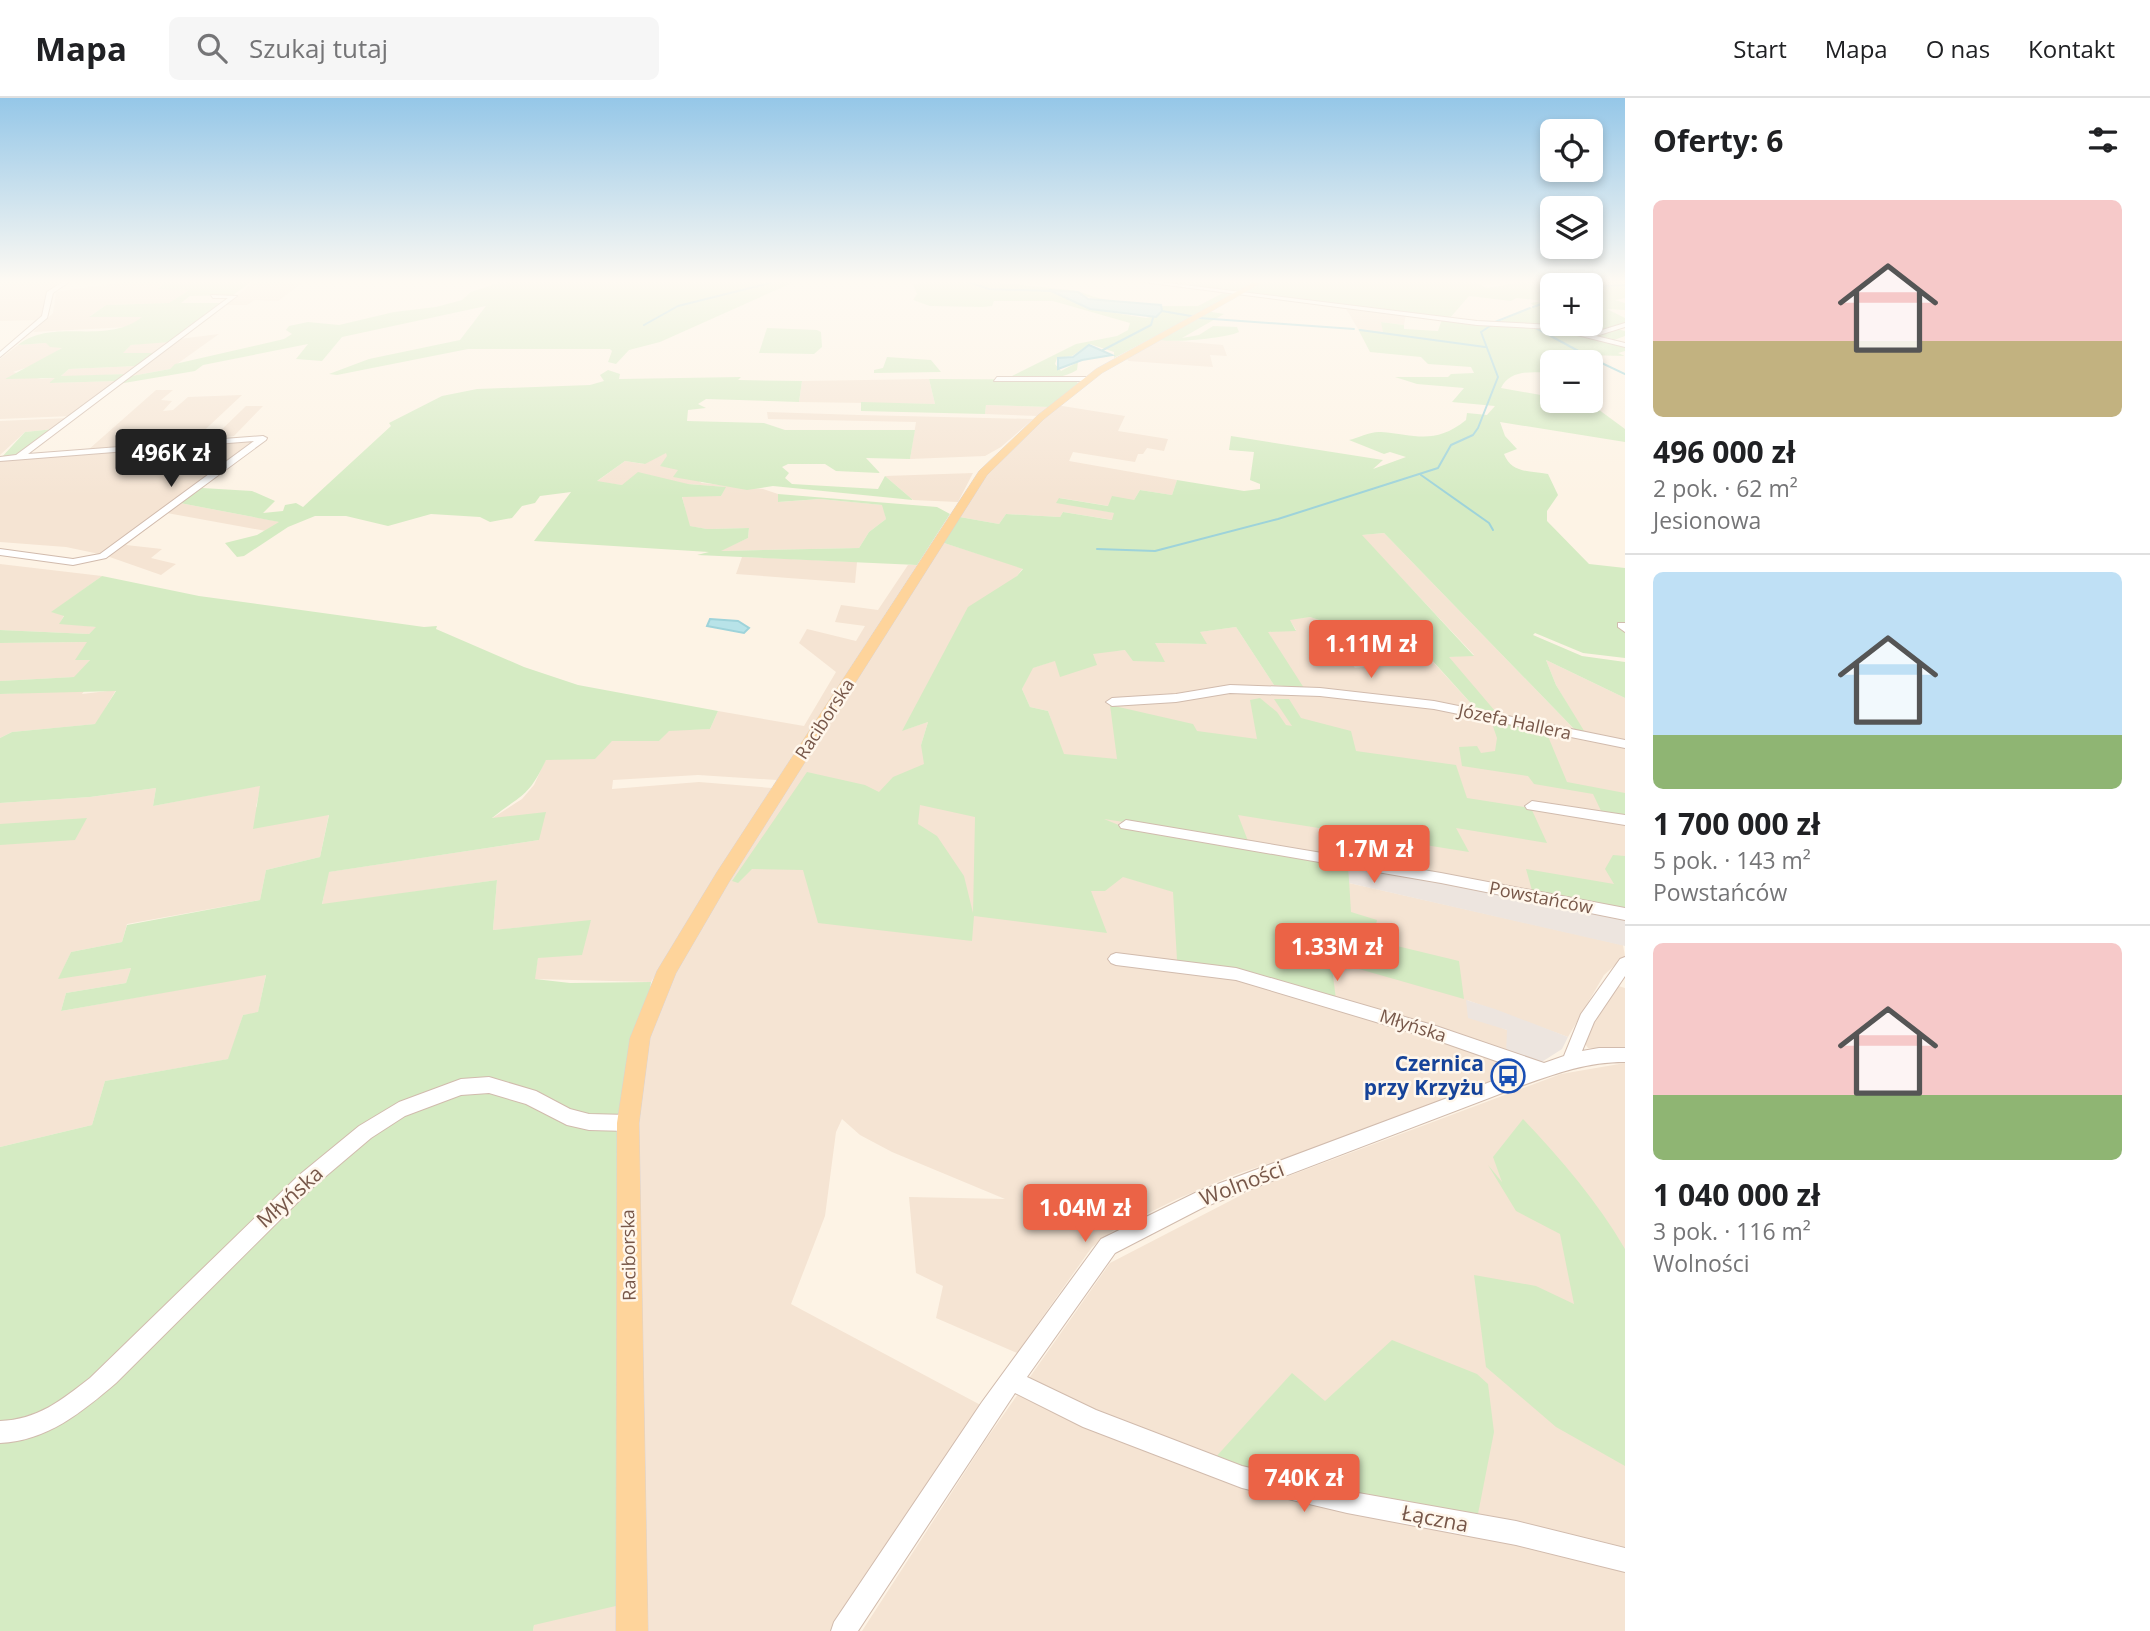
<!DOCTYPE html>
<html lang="pl">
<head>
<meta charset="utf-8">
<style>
	:root { --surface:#fff; --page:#f6f6f6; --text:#202124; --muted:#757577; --line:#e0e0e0; --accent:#eb6346 }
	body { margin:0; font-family:"Open Sans",sans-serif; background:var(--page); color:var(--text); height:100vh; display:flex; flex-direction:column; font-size:26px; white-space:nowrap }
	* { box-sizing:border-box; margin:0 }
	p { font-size:23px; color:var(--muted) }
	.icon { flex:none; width:38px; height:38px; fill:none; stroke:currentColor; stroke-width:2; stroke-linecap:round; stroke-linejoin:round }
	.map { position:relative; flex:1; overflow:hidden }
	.drawer { display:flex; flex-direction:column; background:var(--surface); width:525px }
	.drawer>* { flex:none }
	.buttons { position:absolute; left:1540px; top:21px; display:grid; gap:14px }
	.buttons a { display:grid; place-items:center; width:63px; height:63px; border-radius:10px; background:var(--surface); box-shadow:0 4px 10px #0003; font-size:35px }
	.price { position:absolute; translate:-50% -60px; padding:0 16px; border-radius:7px; background:var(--accent); color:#fff; font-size:23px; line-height:46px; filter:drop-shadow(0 2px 4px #0008) }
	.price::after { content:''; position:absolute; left:50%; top:42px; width:21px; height:16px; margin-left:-10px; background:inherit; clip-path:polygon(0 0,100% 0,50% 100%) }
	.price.current { background:#222; color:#fff }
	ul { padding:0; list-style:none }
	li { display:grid; align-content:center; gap:14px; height:371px; padding:0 28px }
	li+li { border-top:2px solid var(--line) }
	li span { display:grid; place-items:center; height:217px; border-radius:10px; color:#555 }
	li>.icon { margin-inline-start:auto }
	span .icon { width:126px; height:126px; fill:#fffc; stroke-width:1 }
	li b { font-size:30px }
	h2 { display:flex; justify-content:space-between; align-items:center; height:84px; padding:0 28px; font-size:30px }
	header { display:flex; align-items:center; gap:42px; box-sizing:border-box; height:98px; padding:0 35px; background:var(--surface); border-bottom:2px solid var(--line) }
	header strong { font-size:33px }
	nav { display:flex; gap:38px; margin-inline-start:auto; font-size:24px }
	.search { width:490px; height:63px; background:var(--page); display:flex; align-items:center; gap:18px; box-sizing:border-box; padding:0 24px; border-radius:10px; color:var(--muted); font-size:26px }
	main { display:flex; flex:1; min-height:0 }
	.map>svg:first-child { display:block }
	.residential { fill:#f5e4d3 }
	.industrial { fill:#ede5df }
	.green { fill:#d5ebc3; fill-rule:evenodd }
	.water { fill:#b8e3e8; stroke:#9ed3da; stroke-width:2 }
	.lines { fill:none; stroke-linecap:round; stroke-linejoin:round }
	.stream { stroke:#9ed3da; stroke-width:2 }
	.minor-casing { stroke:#d1bbad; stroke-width:2 }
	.major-casing { stroke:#dcd3d0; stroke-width:1 }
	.minor { fill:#fff; fill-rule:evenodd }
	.major { fill:#fed49b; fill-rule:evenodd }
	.labels { text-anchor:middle; stroke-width:5; stroke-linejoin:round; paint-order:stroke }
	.street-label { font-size:18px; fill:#775749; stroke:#fff7ec }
	.near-transit-label { font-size:21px; font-weight:bold; fill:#164399; stroke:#fff7ec; text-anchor:end }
	.near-street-label { font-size:21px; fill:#775749; stroke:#fff7ec }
</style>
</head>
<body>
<header>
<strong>Mapa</strong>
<div class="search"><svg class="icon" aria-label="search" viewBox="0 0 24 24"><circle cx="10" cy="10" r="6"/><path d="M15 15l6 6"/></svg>Szukaj tutaj</div>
<nav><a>Start</a><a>Mapa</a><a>O nas</a><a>Kontakt</a></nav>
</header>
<main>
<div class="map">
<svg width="1625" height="1533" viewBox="0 0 1625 1533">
	<rect width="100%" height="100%" fill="#fdf3e5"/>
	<path class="residential" d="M0,184H65L47,194L46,210L39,222L0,223Z
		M123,184H167L158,190L190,191L169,205L106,207L90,218L144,219L128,229L33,234L53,215L56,194Z
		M254,184H283L302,185L278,203L255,202L247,207H225Z
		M1345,209L1406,216L1404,227L1382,224L1384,234L1358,231Z
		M219,236L170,271L126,279L157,255H122L131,247Z
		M1155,241L1223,247L1227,258L1210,257L1213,269L1129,263L1124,259Z
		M46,245L63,249L35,267L13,274L41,281L56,280L51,285L119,283L71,318L0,321V261L18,247Z
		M138,268L127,276L60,279L69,271Z
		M929,281L935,306L799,304L802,283Z
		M156,292H173L161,302L172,303L163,313L173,312L188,299L242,297L194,342L88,352Z
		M986,307L1050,309L1038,318L985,316Z
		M1056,307L1125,318L1118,333L1168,341L1164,353L1147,350L1143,356H1138L1135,364L1073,354L1069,363L1177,382L1172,397L1140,392L1134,402L1109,408L1060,400L1057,404L1115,415L1113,422L1063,414L1060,419L1006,416L999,426L954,418L983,375Z
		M246,308H263L234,338L213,340Z
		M767,314L859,317L1033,321L1001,349L985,358L910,361L916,324L768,321Z
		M69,320L54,331L25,334L0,357V323Z
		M262,340L180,405L280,424L266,433L167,415L126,447L162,451L151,460L176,466L161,477L104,457L66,449L0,444V362Z
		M666,354L680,372L702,385L763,391L778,396L779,404L820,401L883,407L886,421L869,434L859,450L719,453L748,440L749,430L707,431L689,428L682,398H721L725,389L688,386L622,387L596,384L625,363L644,366Z
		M973,375L958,404L913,402L885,378Z
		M1384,435L1578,635L1585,636L1556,587L1546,562L1625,600V720L1526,706L1531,710L1625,723V821L1348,767L1349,785L1623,847L1625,858L1604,877L1568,939L1467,902L1497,928L1507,932L1537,967L1332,1044L1237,1076L1177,1101L1114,1132L1092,1149L1017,1255L936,1220L943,1188L916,1175L909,1099L1005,1101L892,1054L860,1037L842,1021L836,1034L825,1118L791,1206L990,1312L843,1533H533L627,1056L652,906L938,443L1023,470L904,632L928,624L921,647L1063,656L1048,613L1030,609L1022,591L1032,570L1079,555L1126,552L1164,564L1154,545L1206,546L1199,534L1236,529L1274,587L1303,590L1267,534L1296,532L1289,521L1310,519L1319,522L1355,570L1372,568L1335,522L1388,524L1402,530L1477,612L1494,613L1448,559L1474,557L1361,437Z
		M742,459L857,464L855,485L736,476Z
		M0,466L102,478L52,514L64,517L60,525L97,529L89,536L0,532Z
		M908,467H917L777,682L698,677L613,682L612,691L699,684L772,690L651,884L534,881L538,860L591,823L493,832L497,782L322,807L328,774L539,742L491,721L522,701L534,687L546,661L612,643H659L669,632L710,631L718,613L804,628L836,574L799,545L807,531L856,543L865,528L835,524L841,507L878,512Z
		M88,544L76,562L91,561L75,579L0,583V545Z
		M85,592L82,596L116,592L96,626L12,634L0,640V596Z
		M261,687L256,709L329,716L320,759L266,772L260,802L127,826L122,844L71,854L59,880L131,870L126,885L66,895L61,913L266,876L258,915L243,917L229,961L105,983L92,1027L0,1049V705L90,699L156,690L153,708Z
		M1615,887L1625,890V951L1588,950L1584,944L1589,933Z
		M1625,965V1533H862L985,1343L1110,1165L1251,1092L1561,976Z"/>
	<path class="industrial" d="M1348,766L1625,821V848L1349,785Z
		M1466,902L1495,911L1568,939L1562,951L1537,967L1506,956L1507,932L1468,920Z"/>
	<path class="green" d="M167,184H251L233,197L190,198L181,205H221L170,244L131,247L123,255H157L138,268L69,271L61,278L127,276L119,283L49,285L55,280L5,281L62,250L50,249L46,245L18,247C53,219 106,248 142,219H89L106,207L169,205L189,192L157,191Z
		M501,184H794L660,244L629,252L616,266L608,264L612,253L610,251H468L337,277L329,276L369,261L460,242L486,208L342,239L322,263L296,261L308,246L203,267L195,273L118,286L126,279L170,271L175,266L284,241L292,236L286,232L289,228L308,224L339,227L394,214L436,209L462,202L471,194Z
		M924,184H991L1071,192C1085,194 1095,201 1110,202C1089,202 1074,192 1053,193L1090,211L1146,220L1161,216L1162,208H1198L1223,195L1233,197L1114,260V254L1090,246L1072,258L1057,260L1055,266L1061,273L1078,264L1077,272C1057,284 1031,280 1008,280L1076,246L1117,238L1128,232L1130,225L1053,203H994L992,208L983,209L930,208L913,202L917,196L913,186Z
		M1149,184H1257L1238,195Z
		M1264,184H1474L1487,190L1523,184H1625V200L1615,202L1625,205V212L1607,211L1625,220V227L1617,231L1625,233V238L1614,242L1560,228L1625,248V253L1618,255L1625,258L1586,257L1567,264H1552V275C1534,274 1510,271 1501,290L1552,299V303L1591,306L1625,331V344L1500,324L1505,338L1517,351L1504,356C1511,375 1530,373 1548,376L1558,397L1547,413V423L1589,466L1625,470V527H1620L1625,535V560L1583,555L1535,535L1533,537L1582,558L1625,564V600L1546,562L1556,587L1586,636L1578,635L1384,435L1362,437L1474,558L1449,559L1495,613L1477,612L1402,529L1388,524L1319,522L1310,519L1290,522L1296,533L1268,534L1304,590L1274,587L1236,529L1200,534L1207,546L1155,545L1165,564L1133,563L1125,552L1093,556L1097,567L1060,579L1055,563L1033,570L1022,591L1030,609L1048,613L1064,656L1117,661L1110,607L1193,626L1197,633L1257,641L1250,602L1260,600L1277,614L1286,627L1292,628L1274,601H1289L1301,620L1351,633L1356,653L1456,667L1467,700L1531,710L1547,745L1456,730L1469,754L1238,717L1248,743L1104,721L1131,732L1348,766L1351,814L1377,822L1372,842L1459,863L1464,901L1331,863L1336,901L1177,862L1173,794L1123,779L1105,793H1091L1107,835L974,818L972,843L818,825L803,772L752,771L738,785L732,783L807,674L865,687L879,694L893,679L924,666L921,647L928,624L902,633L968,509L1017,478L1023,471L938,443L954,418L999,426L1006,416L1060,419L1063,414L1112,422L1114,415L1056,405L1059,400L1108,408L1112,398L1134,402L1140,392L1172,397L1177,382L1244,393L1260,391V386L1250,382L1254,354L1229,352L1231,338L1383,362L1373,371L1406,359L1390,354L1384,356L1349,342C1358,340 1371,333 1381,334C1416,337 1435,347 1466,322L1467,315L1487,317L1495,308L1452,304L1464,290L1417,286L1395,279H1448L1451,276L1474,275L1471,269L1428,266L1421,259L1370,254L1358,231L1383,234L1381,224L1404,227V231L1438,233L1442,221L1244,195ZM1552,187H1591V226H1552ZM1469,198L1511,203L1516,200L1544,203L1530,205L1535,208L1496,225L1449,221ZM920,707L975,719L973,815L964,778L937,738L918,726Z
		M1206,213L1224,216L1182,240L1199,237L1213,228L1237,229L1239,234C1227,240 1168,246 1155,241Z
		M767,230L817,232L821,234L822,249L814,256L759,255Z
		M887,259L931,262L941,274L874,275V272L883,270Z
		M608,272L620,276L619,281L741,279L738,282L802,283L799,304L706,301L698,306L706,310L688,312L687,323L764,325L785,332H915L910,361L866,360L880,375L836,373L825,366H788L782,369L789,375L785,380L792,386L878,391L885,378L913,402L773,388L747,392L673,379L678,372L660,368L667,358L666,355L645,366L625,363L597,383L622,387L638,374L688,386L726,389L721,398L682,399L690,428L707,431L749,430L748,440L721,453L859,450L869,434L886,421L882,407L820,401L778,404V396L937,409L950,416L917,467L697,457L709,454L534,443L571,394L540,398L535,405L522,408L512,420L490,424L480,419L431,416L388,428L346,418H315L288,429L244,458L237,459L225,445L257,437L279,424L180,405L202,390L252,393L275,403L263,415L283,413L285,407L296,405L303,409L391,328L389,325L442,298L477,291L590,287L604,283L600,277Z
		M929,281L1075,282L1078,285L1050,309L986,307L985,316L861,313V304L935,306Z
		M54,331L16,359L0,361L25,334Z
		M102,478L199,498L424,529L437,528L436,531L524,569L578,587L718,613L710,631L669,633L659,643H612L595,661L546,662C528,700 522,696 492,720L546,714L539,742L329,774L322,806L497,782L493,832L591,822L582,857L538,860L535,881L570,885L651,884L628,1025L633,1504L534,1527L533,1533H0V1049L92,1027L105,983L228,961L243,917L258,914L266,877L61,913L66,895L126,885L131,870L58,881L71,854L122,844L127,827L260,802L266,772L320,759L329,717L253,731L260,688L153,708L156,690L90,699L0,705V640L12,634L95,626L116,593L0,596V583L74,579L90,562H75L87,544L0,545V532L89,536L96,529L59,526L64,518L51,514Z
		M1490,620L1545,631L1567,684L1625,695V720L1603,717L1593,696L1534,686L1528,678L1462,668L1459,649L1477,648L1481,655L1495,653L1497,640Z
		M87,720L75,742L0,747V726Z
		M1613,757L1625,758V814L1533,796L1526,771L1614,786L1605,771Z
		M1523,1021C1561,1061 1597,1103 1625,1151V1368L1556,1329L1486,1269L1474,1177L1536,1188L1574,1206L1560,1136L1516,1113L1488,1067L1502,1084L1493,1059Z
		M1392,1242L1477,1276L1488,1286L1494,1334L1477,1421L1256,1376L1214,1361L1292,1275L1325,1303Z"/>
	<path class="water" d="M1049,192L1078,194L1088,201L1161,207L1162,213L1156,219L1090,211Z
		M1089,247L1112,257L1082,262L1058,271V260L1073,259Z
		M710,521L738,523L749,530L744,535L707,528Z"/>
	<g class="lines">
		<path class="stream" d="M968,184L989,191L1052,193
			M1591,189L1625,187
			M1533,209L1552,202
			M1162,213L1191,218
			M1199,220L1354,231
			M1495,224L1530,210
			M644,227L678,208L774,184
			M1534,229L1584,256
			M1360,232L1485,249
			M1103,252L1151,227L1153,220
			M1589,259L1625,276
			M1421,377L1489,425L1493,432
			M1097,451L1155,453L1278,421L1438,370L1451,347L1473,337L1478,330L1498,279L1481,234L1493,226"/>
		<defs>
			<path id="minor" d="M62,184H69L53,195L47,220L0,259V254L42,218L47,194Z
				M1143,184H1160L1477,223L1553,227L1589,236L1625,225V229L1596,238L1625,245V249L1553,231L1477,227Z
				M211,197L237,198L28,356L263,338L267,340L266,342L106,460L73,467L0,457V451L73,461L100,456L254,343L0,363V359L16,357L228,200H213Z
				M997,279H1088L1092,281L1088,283H994Z
				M1618,525H1625V534L1618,529Z
				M1230,587L1320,590L1434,603L1625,642V650L1434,611L1320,598L1230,595L1176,604L1112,608L1106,604L1112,600L1176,596Z
				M1532,703L1625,717V727L1527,711L1525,708Z
				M1126,722L1441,775L1625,810V822L1441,785L1121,730L1119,727Z
				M1116,855L1236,870L1436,928L1544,965L1564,958L1581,916L1620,861L1625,859V878L1594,924L1582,953L1599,950H1625V964C1586,964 1554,976 1518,989L1204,1109L1115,1155L1027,1279L1096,1312L1242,1368L1347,1393L1516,1423L1625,1450V1474L1516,1447L1347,1415L1242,1390L1083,1329L1015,1295L858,1533H831L834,1524L982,1304L1101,1141L1199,1093L1522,972L1436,942L1236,882L1116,867L1111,865L1108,861L1111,857Z
				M489,979L536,993L570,1011L589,1016L628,1017L634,1019L637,1025L634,1031L628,1033L589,1032L567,1027L526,1006L489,995L461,997L405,1018L371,1040L312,1090L116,1285C82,1314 47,1343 0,1345V1323C37,1322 62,1302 90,1280L298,1078L359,1028L399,1004L461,981Z"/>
			<path id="major" d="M1254,184H1263L1102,275L1044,321L987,377L729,784L676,875L650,940L639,1025L648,1533H616L617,1025L630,940L657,873L717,774L979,373L1038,317L1096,271Z"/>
		</defs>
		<use href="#minor" class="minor-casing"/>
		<use href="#major" class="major-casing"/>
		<use href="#minor" class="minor"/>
		<use href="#major" class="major"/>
	</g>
	<linearGradient id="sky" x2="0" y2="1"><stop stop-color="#95c7e8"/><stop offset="0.46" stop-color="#fefaf3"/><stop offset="1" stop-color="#fefaf3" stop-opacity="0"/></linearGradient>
	<rect width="1625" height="399" fill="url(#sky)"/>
	<defs>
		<symbol id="bus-ring" viewBox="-11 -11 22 22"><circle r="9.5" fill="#fff7ec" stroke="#1a4fb4" stroke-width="1.5"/><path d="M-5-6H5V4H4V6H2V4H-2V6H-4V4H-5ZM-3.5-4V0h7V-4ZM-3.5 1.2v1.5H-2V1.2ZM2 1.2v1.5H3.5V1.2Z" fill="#1a4fb4"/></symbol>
	</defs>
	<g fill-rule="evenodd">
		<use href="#bus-ring" x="1489" y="959" width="38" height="38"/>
	</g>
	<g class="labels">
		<g class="street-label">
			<text transform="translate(825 621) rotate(-57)" y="6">Raciborska</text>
			<text transform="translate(1515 624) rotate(12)" y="6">Józefa Hallera</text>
			<text transform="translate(1541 800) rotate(11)" y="6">Powstańców</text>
			<text transform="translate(1413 928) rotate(18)" y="6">Młyńska</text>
			<text transform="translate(629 1157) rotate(-91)" y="6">Raciborska</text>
		</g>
		<g class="near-transit-label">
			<text x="1484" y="973">Czernica<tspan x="1484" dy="24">przy Krzyżu</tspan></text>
		</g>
		<g class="near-street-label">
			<text transform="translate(1242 1086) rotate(-21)" y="7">Wolności</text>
			<text transform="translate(290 1099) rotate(-42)" y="7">Młyńska</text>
			<text transform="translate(1435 1421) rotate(11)" y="7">Łączna</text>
		</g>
	</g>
</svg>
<div class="buttons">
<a><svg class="icon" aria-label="locate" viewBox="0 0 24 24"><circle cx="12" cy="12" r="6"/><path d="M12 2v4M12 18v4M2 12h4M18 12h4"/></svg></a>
<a><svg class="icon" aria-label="layers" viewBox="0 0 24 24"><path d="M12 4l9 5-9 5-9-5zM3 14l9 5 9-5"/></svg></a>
<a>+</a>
<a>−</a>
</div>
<b class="price current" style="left:171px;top:391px">496K zł</b>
<b class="price" style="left:1371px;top:582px">1.11M zł</b>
<b class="price" style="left:1374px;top:787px">1.7M zł</b>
<b class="price" style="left:1337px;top:885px">1.33M zł</b>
<b class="price" style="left:1085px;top:1146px">1.04M zł</b>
<b class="price" style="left:1304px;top:1416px">740K zł</b>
</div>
<section class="drawer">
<h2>Oferty: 6<svg class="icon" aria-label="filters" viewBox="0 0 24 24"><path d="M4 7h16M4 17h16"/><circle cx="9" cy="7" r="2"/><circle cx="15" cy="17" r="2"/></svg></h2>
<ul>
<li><span style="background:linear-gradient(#f6c9c9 65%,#c2b280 0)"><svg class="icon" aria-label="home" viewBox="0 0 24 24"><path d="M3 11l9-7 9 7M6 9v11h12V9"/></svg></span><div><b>496 000 zł</b><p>2 pok. · 62 m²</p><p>Jesionowa</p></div></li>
<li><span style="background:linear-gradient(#bfe0f5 75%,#8fb573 0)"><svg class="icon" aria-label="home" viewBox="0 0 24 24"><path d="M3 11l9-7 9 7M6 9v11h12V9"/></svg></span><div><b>1 700 000 zł</b><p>5 pok. · 143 m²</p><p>Powstańców</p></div></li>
<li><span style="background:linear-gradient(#f6c9c9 70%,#8fb573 0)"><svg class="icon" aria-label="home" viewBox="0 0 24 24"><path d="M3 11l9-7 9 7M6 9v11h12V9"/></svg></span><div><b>1 040 000 zł</b><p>3 pok. · 116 m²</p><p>Wolności</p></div></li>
</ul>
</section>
</main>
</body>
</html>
